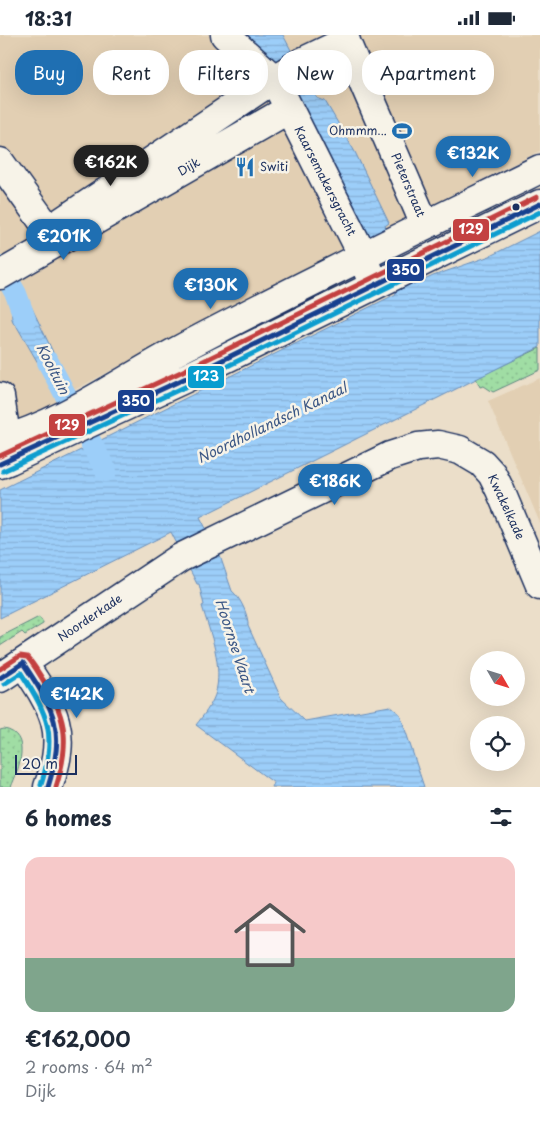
<!DOCTYPE html>
<html lang="en">
<head>
<meta charset="utf-8">
<style>
	:root { --surface:#fff; --page:#f2f2f3; --text:#1f2937; --muted:#747a83; --accent:#1f6fb2 }
	body { margin:0; font-family:"Playpen Sans",sans-serif; background:var(--page); color:var(--text); height:100vh; display:flex; flex-direction:column; font-size:19px; white-space:nowrap }
	* { box-sizing:border-box; margin:0 }
	p { font-size:16px; color:var(--muted) }
	.icon { flex:none; width:28px; height:28px; fill:none; stroke:currentColor; stroke-width:2; stroke-linecap:round; stroke-linejoin:round }
	.map { position:relative; height:752px; overflow:hidden }
	.drawer { display:flex; flex-direction:column; background:var(--surface); flex:1 }
	.drawer>* { flex:none }
	.banner { position:absolute; left:15px; top:15px; width:510px; height:45px; display:flex; gap:10px }
	.needle { width:32px; rotate:129deg }
	.tools { position:absolute; left:470px; top:616px; display:grid; gap:10px }
	.tools a { display:grid; place-items:center; width:55px; height:55px; border-radius:50%; background:var(--surface); box-shadow:0 5px 20px #0002; font-size:25px }
	.scale { position:absolute; left:15px; bottom:12px; width:62px; box-sizing:border-box; padding-left:5px; border:2px solid #1b2f5e; border-top:0; font-size:14px; line-height:18px; white-space:nowrap; color:#1b2f5e; -webkit-text-stroke:4px #f7f3e8; paint-order:stroke }
	.price { position:absolute; translate:-50% -42px; padding:0 11px; border-radius:18px; background:var(--accent); color:#fff; font-size:16px; line-height:32px; filter:drop-shadow(0 1px 2px #0008) }
	.price::after { content:''; position:absolute; left:50%; top:30px; width:15px; height:11px; margin-left:-8px; background:inherit; clip-path:polygon(0 0,100% 0,50% 100%) }
	.price.on { background:#222; color:#fff }
	ul { padding:0; list-style:none }
	li { display:grid; align-content:center; gap:10px; height:265px; padding:0 25px }
	li span { display:grid; place-items:center; height:155px; border-radius:15px; color:#555 }
	li>.icon { margin-inline-start:auto }
	span .icon { width:90px; height:90px; fill:#fffc; stroke-width:1 }
	li b { font-size:21px }
	h2 { display:flex; justify-content:space-between; align-items:center; height:60px; padding:0 25px; font-size:21px }
	.chip { padding:0 18px; border-radius:20px; background:var(--surface); box-shadow:0 5px 20px #0002; font-size:18px; line-height:45px }
	.chip.on { background:var(--accent); color:#fff }
	.status { display:flex; justify-content:space-between; align-items:center; height:35px; padding:0 25px; background:var(--surface); direction:ltr }
	.status svg { height:14px; fill:currentColor }
	.map>svg:first-child { display:block }
	.built { fill:#e2cfb3 }
	.grass { fill:url(#grass-dots); stroke:#5e8681 }
	.water { fill:url(#water-rules); stroke:#688ebb }
	.lines { fill:none; stroke-linecap:round; stroke-linejoin:round }
	.canal { stroke:#9ccef9; stroke-width:22 }
	.minor-casing { stroke:#1b2f5e; stroke-width:31 }
	.major-casing { stroke:#1b2f5e; stroke-width:31 }
	.minor { stroke:#f7f3e8; stroke-width:28 }
	.major { stroke:#f7f3e8; stroke-width:28 }
	.bus-1-casing { stroke:#f7f3e8; stroke-width:9 }
	.bus-2-casing { stroke:#f7f3e8; stroke-width:9 }
	.bus-3-casing { stroke:#f7f3e8; stroke-width:9 }
	.bus-1 { stroke:#19408f; stroke-width:5 }
	.bus-2 { stroke:#089dcf; stroke-width:5 }
	.bus-3 { stroke:#c34141; stroke-width:5 }
	.bus-dot { fill:#1b2f5e; stroke:#f7f3e8; stroke-width:2 }
	.labels { text-anchor:middle; stroke-width:5; stroke-linejoin:round; paint-order:stroke }
	.poi-label { font-size:12px; fill:#1b2f5e; stroke:#f7f3e8; text-anchor:end }
	.street-label { font-size:12px; fill:#1b2f5e; stroke:#f7f3e8 }
	.water-label { font-size:14px; font-style:italic; fill:#3b5785; stroke:#f7f3e8 }
	.line-badge { stroke:#f7f3e8; stroke-width:2 }
	.badge-label { font-size:14px; text-anchor:middle; font-weight:bold; fill:#fff }
</style>
</head>
<body>
<div class="status"><b>18:31</b><svg viewBox="0 0 49 12"><path d="M0 12V9h3v3zM5 12V6h3v6zM10 12V3h3v9zM15 12V0h3v12zM26 1h20v11H26zM47 4h2v5h-2z"/></svg></div>
<div class="map">
<svg width="540" height="752" viewBox="0 0 540 752">
	<defs>
		<pattern id="grass-dots" width="8" height="8" patternUnits="userSpaceOnUse" patternTransform="scale(1.25)"><rect width="8" height="8" fill="#a0dda4"/><path d="M2 2h.1M6 6h.1" fill="none" stroke="#89be90" stroke-width="1.8" stroke-linecap="round"/></pattern>
		<pattern id="water-rules" width="6" height="5" patternUnits="userSpaceOnUse" patternTransform="scale(1.25)"><rect width="6" height="5" fill="#9ccef9"/><path d="M0 2.5h6" fill="none" stroke="#86b1d8"/></pattern>
	</defs>
	<rect width="100%" height="100%" fill="#ebdec9"/>
	<filter id="ink" filterUnits="userSpaceOnUse"><feTurbulence type="fractalNoise" baseFrequency=".02" numOctaves="2"/><feDisplacementMap in="SourceGraphic" scale="10" xChannelSelector="R" yChannelSelector="G"/><feConvolveMatrix kernelMatrix="1 2 1 2 8 2 1 2 1" color-interpolation-filters="sRGB"/></filter>
	<g filter="url(#ink)">
		<path class="built" d="M0,0H540V116L445,163L448,169L126,333L119,331L69,358L60,369L0,393Z
			M540,343V488L488,366Z"/>
		<path class="grass" d="M540,313V335L493,357L484,351L480,352L476,343Z
			M39,582L43,587V589L25,600L22,597L0,611V602Z
			M4,694C32,699 19,734 11,752H0V695Z"/>
		<path class="water" d="M239,0H283L292,17L275,27Z
			M303,42L304,46L317,63L325,66L355,117L389,188L385,191L414,250L433,241L490,221L540,196V312L200,482L219,518L232,556C240,562 249,581 248,591L281,663L305,686L390,671L400,679L424,752H272L274,748L196,690C203,681 211,671 215,660C224,631 210,598 202,571L204,570L199,549H197L171,497L0,583V455L396,259L288,51Z
			M20,253L24,259L22,262L24,267L31,271L69,351L56,359L16,290L14,289L12,284L10,257Z"/>
		<g class="lines">
			<path class="canal" d="M0,231L16,259L25,284
				M48,327L106,436"/>
			<defs>
				<path id="minor" d="M225,0L274,44L363,221L369,239
					M343,0L425,190
					M0,127L57,206
					M49,195L274,44L302,27L346,6
					M0,240L289,74
					M0,362L9,420
					M0,406C63,388 118,348 175,317C295,253 418,194 540,134
					M0,429L10,425L186,343L540,169
					M23,628C54,674 69,696 48,752"/>
				<path id="major" d="M0,643L180,523L390,421L418,412L438,410L460,415L482,428L492,439L500,455L540,550"/>
			</defs>
			<use href="#minor" class="minor-casing"/>
			<use href="#major" class="major-casing"/>
			<use href="#minor" class="minor"/>
			<use href="#major" class="major"/>
			<defs>
				<path id="bus-1" d="M0,429L186,343L540,169
					M0,643L23,628C55,676 66,694 48,752"/>
				<path id="bus-2" d="M3,436L189,350L540,177
					M4,649L21,638C49,681 57,700 41,750"/>
				<path id="bus-3" d="M0,421L183,336L537,162
					M0,634L20,621L27,622C34,629 39,639 45,648C68,685 69,711 56,752"/>
			</defs>
			<use href="#bus-1" class="bus-1-casing"/>
			<use href="#bus-2" class="bus-2-casing"/>
			<use href="#bus-3" class="bus-3-casing"/>
			<use href="#bus-1" class="bus-1"/>
			<use href="#bus-2" class="bus-2"/>
			<use href="#bus-3" class="bus-3"/>
		</g>
	</g>
	<defs>
		<symbol id="stadium-bare" viewBox="-9 -9 18 18"><path d="M0-5a6.5 5 0 1 0 0 10a6.5 5 0 1 0 0-10ZM-3.5-1.8h7v3.6h-7Z" fill="#1f6fb2" stroke="#f7f3e8" stroke-width="2.5" paint-order="stroke"/></symbol>
		<symbol id="restaurant-bare" viewBox="-9 -9 18 18"><path d="M-5-6h1v4h1v-4h1v4h1v-4h1v5L-1.5 .5V6h-2V.5L-5-1ZM5-6V6H3V1.5H1.5Q1.5-4 5-6Z" fill="#1f6fb2" stroke="#f7f3e8" stroke-width="2.5" paint-order="stroke"/></symbol>
	</defs>
	<g fill-rule="evenodd">
		<use href="#stadium-bare" x="388" y="82" width="28" height="28"/>
		<use href="#restaurant-bare" x="231" y="118" width="28" height="28"/>
	</g>
	<circle class="bus-dot" cx="516" cy="172" r="4.5"/>
	<g class="labels">
		<g class="poi-label">
			<text x="387" y="100">Ohmmm...</text>
			<text x="260" y="136" text-anchor="start">Switi</text>
		</g>
		<g class="street-label">
			<text transform="translate(189 132) rotate(-30)" y="4">Dijk</text>
			<text transform="translate(325 146) rotate(63)" y="4">Kaarsemakersgracht</text>
			<text transform="translate(408 150) rotate(67)" y="4">Pieterstraat</text>
			<text transform="translate(506 472) rotate(65)" y="4">Kwakelkade</text>
			<text transform="translate(90 583) rotate(-34)" y="4">Noorderkade</text>
		</g>
		<g class="water-label">
			<text transform="translate(53 334) rotate(63)" y="5">Kooltuin</text>
			<text transform="translate(272 388) rotate(-26)" y="5">Noordhollandsch Kanaal</text>
			<text transform="translate(235 611) rotate(72)" y="5">Hoornse Vaart</text>
		</g>
	</g>
	<g class="line-badge">
		<rect x="452" y="183" width="38" height="24" rx="5" fill="#c34141"/>
		<rect x="386" y="223" width="39" height="24" rx="5" fill="#19408f"/>
		<rect x="187" y="330" width="38" height="24" rx="5" fill="#089dcf"/>
		<rect x="117" y="354" width="38" height="24" rx="5" fill="#19408f"/>
		<rect x="48" y="378" width="38" height="24" rx="5" fill="#c34141"/>
	</g>
	<g class="badge-label">
		<text x="471" y="199">129</text>
		<text x="406" y="240">350</text>
		<text x="206" y="346">123</text>
		<text x="136" y="371">350</text>
		<text x="67" y="395">129</text>
	</g>
</svg>
<div class="tools">
<a><svg class="needle" viewBox="-14 -14 28 28"><path d="M0-13l5 13h-10z" fill="#e53935"/><path d="M0 13l5-13h-10z" fill="#747a83"/></svg></a>
<a><svg class="icon" aria-label="locate" viewBox="0 0 24 24"><circle cx="12" cy="12" r="6"/><path d="M12 2v4M12 18v4M2 12h4M18 12h4"/></svg></a>
</div>
<div class="scale">20 m</div>
<b class="price" style="left:473px;top:143px">€132K</b>
<b class="price on" style="left:111px;top:152px">€162K</b>
<b class="price" style="left:64px;top:226px">€201K</b>
<b class="price" style="left:211px;top:275px">€130K</b>
<b class="price" style="left:335px;top:471px">€186K</b>
<b class="price" style="left:77px;top:684px">€142K</b>
<div class="banner">
<a class="chip on">Buy</a>
<a class="chip">Rent</a>
<a class="chip">Filters</a>
<a class="chip">New</a>
<a class="chip">Apartment</a>
</div>
</div>
<section class="drawer">
<h2>6 homes<svg class="icon" aria-label="filters" viewBox="0 0 24 24"><path d="M4 7h16M4 17h16"/><circle cx="9" cy="7" r="2"/><circle cx="15" cy="17" r="2"/></svg></h2>
<ul>
<li><span style="background:linear-gradient(#f6c9c9 65%,#7fa58c 0)"><svg class="icon" aria-label="home" viewBox="0 0 24 24"><path d="M3 11l9-7 9 7M6 9v11h12V9"/></svg></span><div><b>€162,000</b><p>2 rooms · 64 m²</p><p>Dijk</p></div></li>
</ul>
</section>
</body>
</html>
